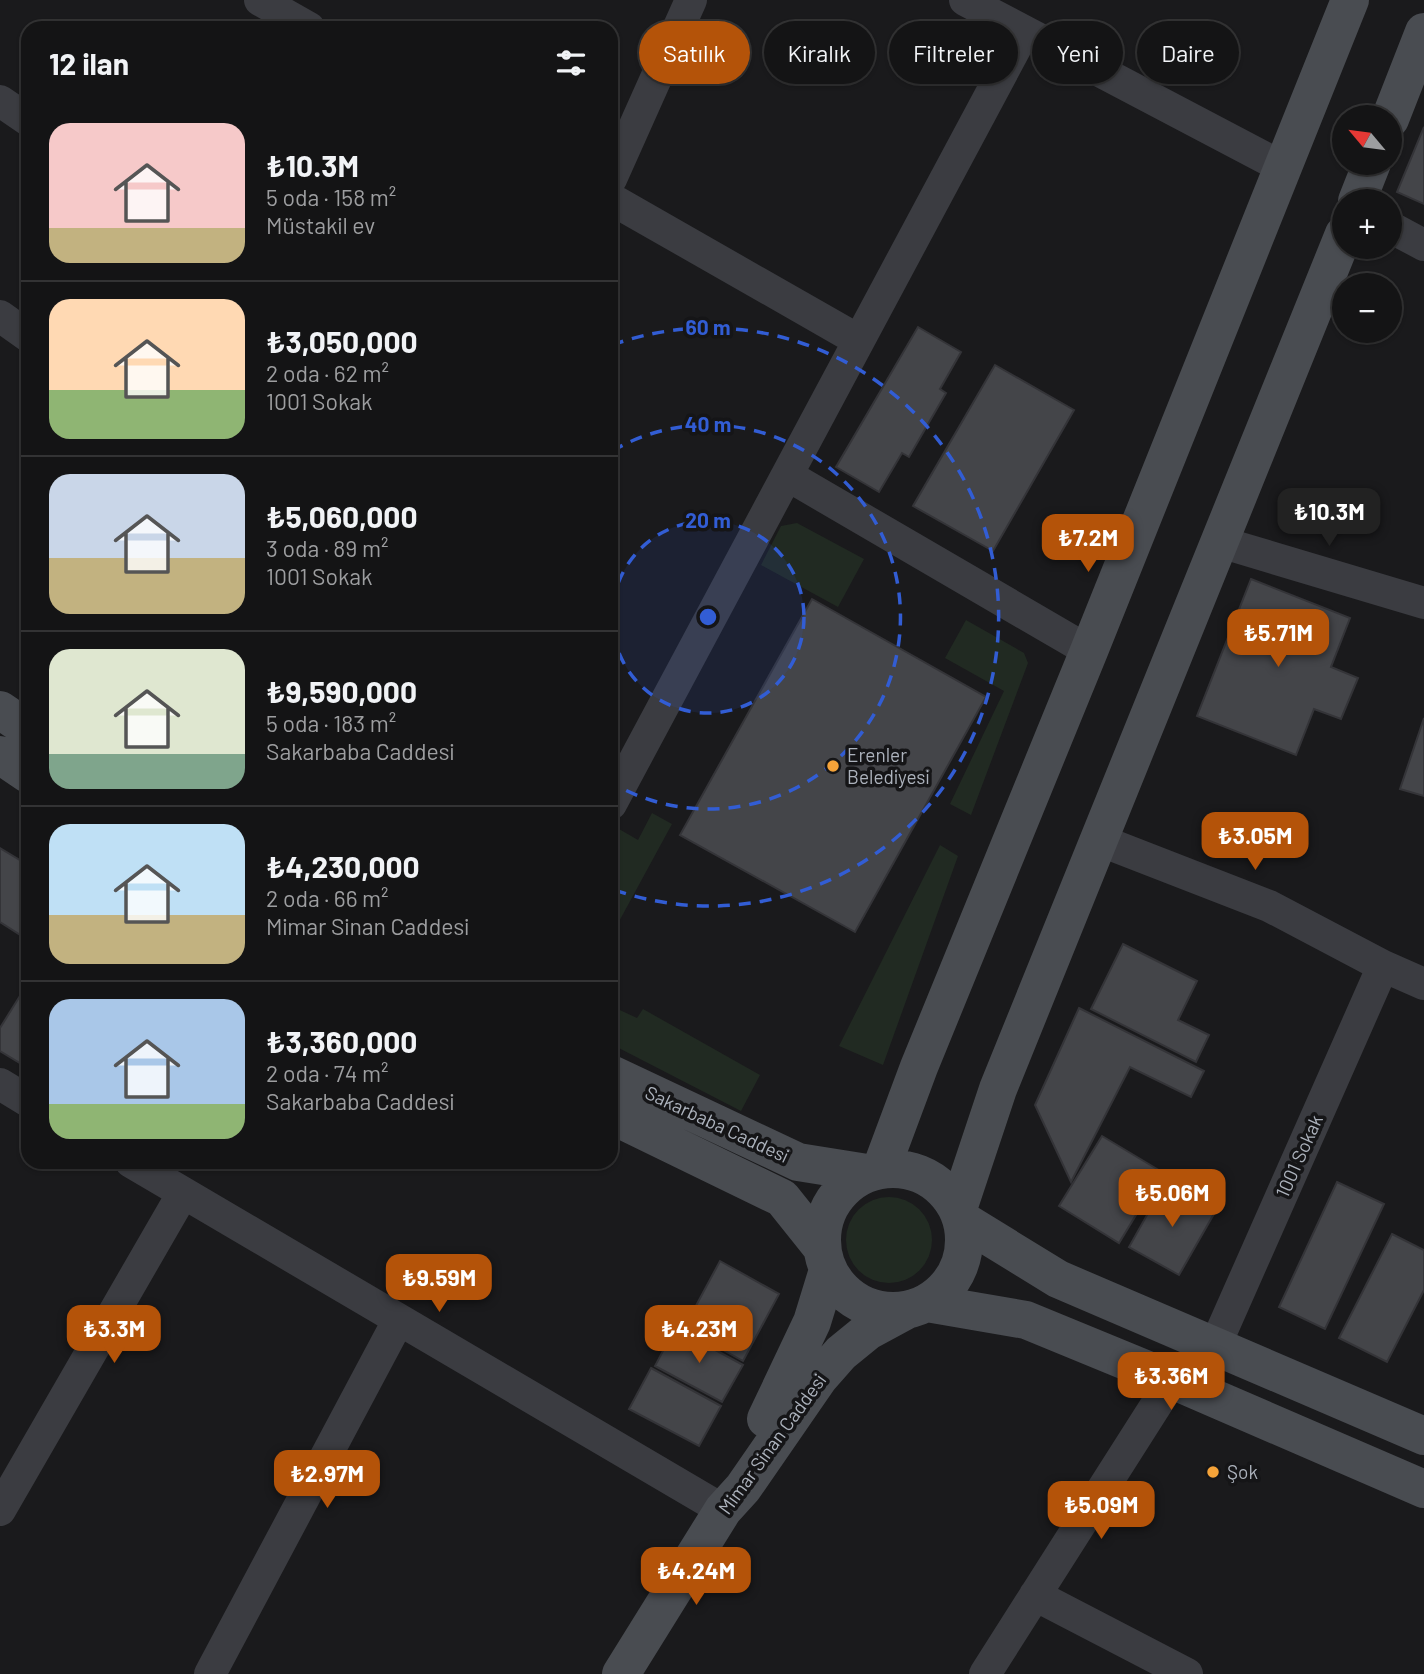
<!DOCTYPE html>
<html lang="tr">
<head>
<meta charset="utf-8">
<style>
	:root { --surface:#141415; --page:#212122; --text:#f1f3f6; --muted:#9d9ea0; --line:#333334; --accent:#b45309 }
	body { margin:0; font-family:Barlow,sans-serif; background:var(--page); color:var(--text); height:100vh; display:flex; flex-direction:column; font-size:26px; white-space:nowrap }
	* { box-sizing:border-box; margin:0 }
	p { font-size:23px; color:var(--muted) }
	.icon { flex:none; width:38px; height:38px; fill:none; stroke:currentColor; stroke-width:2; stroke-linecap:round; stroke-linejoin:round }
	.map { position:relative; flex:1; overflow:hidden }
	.details { position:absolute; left:21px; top:21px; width:597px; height:1148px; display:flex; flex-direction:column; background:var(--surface); border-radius:21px; box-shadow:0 2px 5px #0004,0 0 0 2px var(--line) }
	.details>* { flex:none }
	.guide { position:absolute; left:639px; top:21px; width:665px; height:63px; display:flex; gap:14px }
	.needle { width:46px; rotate:299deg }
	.tools { position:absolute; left:1332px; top:105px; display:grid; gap:14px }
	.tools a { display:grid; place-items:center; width:70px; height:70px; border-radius:50%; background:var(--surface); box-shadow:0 2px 5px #0004,0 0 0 2px var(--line); font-size:35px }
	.price { position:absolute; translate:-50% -60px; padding:0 16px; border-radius:14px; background:var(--accent); color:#fff; font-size:23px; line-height:46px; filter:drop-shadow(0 2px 4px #0008) }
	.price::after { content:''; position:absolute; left:50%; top:42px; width:21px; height:16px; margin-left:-10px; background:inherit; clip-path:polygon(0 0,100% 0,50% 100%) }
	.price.active { background:#222; color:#fff }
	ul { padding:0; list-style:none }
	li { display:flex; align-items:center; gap:21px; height:175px; padding:0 28px }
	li+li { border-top:2px solid var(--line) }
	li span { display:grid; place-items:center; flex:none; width:196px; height:140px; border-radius:21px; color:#555 }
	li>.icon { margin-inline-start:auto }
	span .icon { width:84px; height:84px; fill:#fffc; stroke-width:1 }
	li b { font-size:30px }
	h2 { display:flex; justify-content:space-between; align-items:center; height:84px; padding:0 28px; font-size:30px }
	.pill { padding:0 24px; border-radius:32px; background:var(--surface); box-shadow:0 2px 5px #0004,0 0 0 2px var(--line); font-size:24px; line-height:63px }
	.pill.active { background:var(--accent); color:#fff }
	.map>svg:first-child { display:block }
	.green { fill:#212a22 }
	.building { fill:#444549; stroke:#343438; stroke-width:2 }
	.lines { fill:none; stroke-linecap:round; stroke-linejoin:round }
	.street { stroke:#3b3c41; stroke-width:32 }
	.secondary { stroke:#494c51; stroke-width:38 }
	.ring { fill:none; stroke:#325dd4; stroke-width:3.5; stroke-dasharray:12 9 }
	.poi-dot { fill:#f5a339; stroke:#151517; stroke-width:2.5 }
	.labels { text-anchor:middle; stroke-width:7; stroke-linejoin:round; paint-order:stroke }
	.poi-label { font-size:19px; fill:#acb2bc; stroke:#151517; text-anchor:start }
	.street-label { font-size:19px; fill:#acb2bc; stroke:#151517 }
	.centre { fill:#325dd4; stroke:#151517; stroke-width:3.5 }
	.ring-label { font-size:21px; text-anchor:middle; font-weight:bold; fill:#325dd4; stroke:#151517; stroke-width:7; stroke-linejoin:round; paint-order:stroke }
</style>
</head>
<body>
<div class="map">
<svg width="1424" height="1674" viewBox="0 0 1424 1674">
	<rect width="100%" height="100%" fill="#1a1a1c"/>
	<path class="green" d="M797,523L864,559L838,607L761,565L781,526Z
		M966,620L1024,653L1028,663L971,815L950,804L1004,691L945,658Z
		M652,813L672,824L616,927L611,924V845L619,829L638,840Z
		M940,845L958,856L883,1065L839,1046Z
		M611,1006L637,1018L643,1009L760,1075L741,1111L611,1044Z
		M846 1240a43 43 0 1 1 86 0a43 43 0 1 1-86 0Z"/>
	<path class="building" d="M1424,127V204L1397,192Z
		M918,327L961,352L940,389L946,393L909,457L902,453L879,492L836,467Z
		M995,365L1074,410L993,551L913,506Z
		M1251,579L1350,618L1331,667L1358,678L1341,719L1314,709L1296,755L1197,716Z
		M812,599L986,697L855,932L680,835Z
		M1424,718V796L1400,789Z
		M0,848L28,865V926L22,936L0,922Z
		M1123,944L1197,981L1178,1020L1209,1035L1196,1062L1091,1009Z
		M23,991L28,994V1068L0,1051V1028Z
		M1079,1008L1204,1071L1191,1097L1130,1067L1071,1182L1035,1105Z
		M1102,1136L1162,1172L1119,1243L1059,1206Z
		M1337,1182L1384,1204L1325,1329L1279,1307Z
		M1165,1183L1215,1212L1179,1275L1129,1247Z
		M1392,1234L1424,1250V1290L1387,1362L1339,1338Z
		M720,1261L779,1294L743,1361L684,1328Z
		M675,1328L743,1365L722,1402L655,1366Z
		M651,1368L721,1406L699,1446L629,1409Z"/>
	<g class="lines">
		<path class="street" d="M260,0L309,28
			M965,0L1284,168
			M0,101L28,120
			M611,179L691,0
			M611,199L858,340
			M1390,227L1424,245
			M0,316L28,336
			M787,475L1089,651
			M1220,542L1424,603
			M611,804L1024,32
			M1099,840L1269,906L1383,966L1424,984
			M0,1084L28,1101
			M131,1162L723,1510
			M1215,1346L1383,966
			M0,1510L183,1193
			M1035,1595L1187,1674
			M210,1674L398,1321
			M985,1674L1172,1380"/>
		<path class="secondary" d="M1390,119L1424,32
			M1357,201L1372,163
			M0,710L28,729
			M0,755L28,774
			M611,1074L798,1162L867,1173
			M611,1115L782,1198L822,1248
			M822 1240a71 71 0 1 1 142 0a71 71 0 1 1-142 0Z
			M881,1169L919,1067L1089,651L1350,0
			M958,1209L998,1089L1344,234
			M962,1220L1058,1279L1424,1436
			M927,1303L1026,1320L1172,1380L1424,1489
			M766,1419L812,1322L828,1270
			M621,1674L723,1510L743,1488L819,1378L841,1353L868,1331L905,1311"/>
	</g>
	<circle cx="708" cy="617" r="96" fill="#325dd4" fill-opacity=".12"/>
	<g class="ring">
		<circle cx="708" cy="617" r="96"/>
		<path d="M612 451A192 192 0 1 1 612 783"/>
		<path d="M612 345A289 289 0 1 1 612 889"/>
	</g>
	<g class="poi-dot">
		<circle cx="833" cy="766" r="7"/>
		<circle cx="1213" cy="1472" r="7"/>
	</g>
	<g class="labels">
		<g class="poi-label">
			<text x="847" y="762">Erenler<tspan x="847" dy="22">Belediyesi</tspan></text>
			<text x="1227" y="1479">Şok</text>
		</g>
		<g class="street-label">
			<text transform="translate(717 1124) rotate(25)" y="7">Sakarbaba Caddesi</text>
			<text transform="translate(1299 1156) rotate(-66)" y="7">1001 Sokak</text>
			<text transform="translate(772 1444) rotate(-54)" y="7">Mimar Sinan Caddesi</text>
		</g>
	</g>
	<circle cx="708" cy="617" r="10" class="centre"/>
	<g class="ring-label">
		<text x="708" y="335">60 m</text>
		<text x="708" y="432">40 m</text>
		<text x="708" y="528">20 m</text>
	</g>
</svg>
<div class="tools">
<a><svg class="needle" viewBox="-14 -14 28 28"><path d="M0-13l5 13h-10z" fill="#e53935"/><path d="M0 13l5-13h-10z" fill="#9d9ea0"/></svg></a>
<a>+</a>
<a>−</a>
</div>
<b class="price active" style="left:1329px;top:548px">₺10.3M</b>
<b class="price" style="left:1088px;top:574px">₺7.2M</b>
<b class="price" style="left:1278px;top:669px">₺5.71M</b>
<b class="price" style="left:1255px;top:872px">₺3.05M</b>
<b class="price" style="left:1172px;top:1229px">₺5.06M</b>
<b class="price" style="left:439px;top:1314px">₺9.59M</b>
<b class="price" style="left:114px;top:1365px">₺3.3M</b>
<b class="price" style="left:699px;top:1365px">₺4.23M</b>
<b class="price" style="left:1171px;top:1412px">₺3.36M</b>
<b class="price" style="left:327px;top:1510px">₺2.97M</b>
<b class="price" style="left:1101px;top:1541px">₺5.09M</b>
<b class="price" style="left:696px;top:1607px">₺4.24M</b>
<div class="guide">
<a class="pill active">Satılık</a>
<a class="pill">Kiralık</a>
<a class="pill">Filtreler</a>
<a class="pill">Yeni</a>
<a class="pill">Daire</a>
</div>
<section class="details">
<h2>12 ilan<svg class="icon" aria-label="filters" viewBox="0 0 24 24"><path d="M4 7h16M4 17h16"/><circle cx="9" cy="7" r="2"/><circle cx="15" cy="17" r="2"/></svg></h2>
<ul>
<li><span style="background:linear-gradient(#f6c9c9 75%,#c2b280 0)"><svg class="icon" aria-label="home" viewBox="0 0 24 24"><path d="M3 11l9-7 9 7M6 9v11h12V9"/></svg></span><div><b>₺10.3M</b><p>5 oda · 158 m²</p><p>Müstakil ev</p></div></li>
<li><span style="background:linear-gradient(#ffd9b3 65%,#8fb573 0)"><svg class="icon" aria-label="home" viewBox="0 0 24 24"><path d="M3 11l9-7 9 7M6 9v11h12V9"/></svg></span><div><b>₺3,050,000</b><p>2 oda · 62 m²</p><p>1001 Sokak</p></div></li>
<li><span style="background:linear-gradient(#c9d6e8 60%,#c2b280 0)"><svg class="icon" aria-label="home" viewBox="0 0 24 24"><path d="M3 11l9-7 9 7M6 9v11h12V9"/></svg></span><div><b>₺5,060,000</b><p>3 oda · 89 m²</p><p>1001 Sokak</p></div></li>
<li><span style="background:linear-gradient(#dfe7d0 75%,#7fa58c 0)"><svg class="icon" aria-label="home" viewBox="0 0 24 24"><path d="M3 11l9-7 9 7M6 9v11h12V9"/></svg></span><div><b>₺9,590,000</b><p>5 oda · 183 m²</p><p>Sakarbaba Caddesi</p></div></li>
<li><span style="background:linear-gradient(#bfe0f5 65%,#c2b280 0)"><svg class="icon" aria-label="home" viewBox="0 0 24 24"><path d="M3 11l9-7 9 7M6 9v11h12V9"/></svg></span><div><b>₺4,230,000</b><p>2 oda · 66 m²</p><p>Mimar Sinan Caddesi</p></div></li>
<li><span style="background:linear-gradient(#a9c7e8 75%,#8fb573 0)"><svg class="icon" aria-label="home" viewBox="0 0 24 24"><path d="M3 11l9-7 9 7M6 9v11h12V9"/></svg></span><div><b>₺3,360,000</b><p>2 oda · 74 m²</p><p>Sakarbaba Caddesi</p></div></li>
</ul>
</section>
</div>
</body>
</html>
